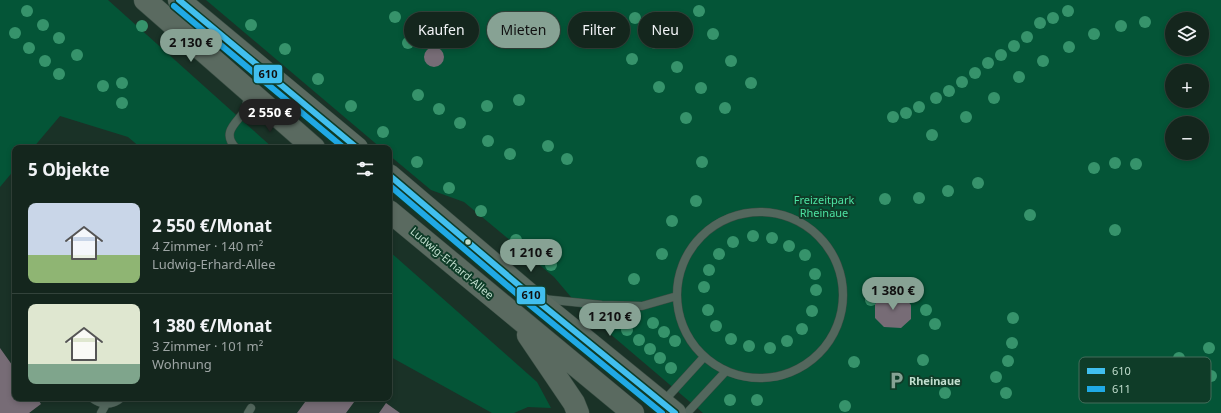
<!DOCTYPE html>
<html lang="de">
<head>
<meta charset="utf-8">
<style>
	:root { --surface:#14261d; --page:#21322a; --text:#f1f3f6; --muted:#9da5a4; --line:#33433b; --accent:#87a294 }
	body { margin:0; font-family:"Noto Sans",sans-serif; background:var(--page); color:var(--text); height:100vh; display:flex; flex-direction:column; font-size:15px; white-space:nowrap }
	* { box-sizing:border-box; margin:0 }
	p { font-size:13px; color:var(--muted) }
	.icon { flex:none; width:22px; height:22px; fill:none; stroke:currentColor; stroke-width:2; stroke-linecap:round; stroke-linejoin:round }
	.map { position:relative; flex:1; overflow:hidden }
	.details { position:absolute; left:12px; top:145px; width:380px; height:256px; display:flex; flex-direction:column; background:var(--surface); border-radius:8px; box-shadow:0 2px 6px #0003,0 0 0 1px var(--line) }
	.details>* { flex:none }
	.banner { position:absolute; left:404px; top:12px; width:380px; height:36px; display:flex; gap:8px }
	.tools { position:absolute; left:1165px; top:12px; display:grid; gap:8px }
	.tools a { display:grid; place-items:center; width:44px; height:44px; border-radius:50%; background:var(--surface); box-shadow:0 2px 6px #0003,0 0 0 1px var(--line); font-size:20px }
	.price { position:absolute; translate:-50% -34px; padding:0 9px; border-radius:14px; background:var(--accent); color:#111; font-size:13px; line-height:26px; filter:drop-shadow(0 1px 2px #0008) }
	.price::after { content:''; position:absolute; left:50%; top:24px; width:12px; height:9px; margin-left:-6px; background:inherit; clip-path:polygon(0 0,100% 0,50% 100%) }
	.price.selected { background:#222; color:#fff }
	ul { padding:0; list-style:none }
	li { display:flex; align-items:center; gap:12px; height:100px; padding:0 16px }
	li+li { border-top:1px solid var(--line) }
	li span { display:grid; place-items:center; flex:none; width:112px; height:80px; border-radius:8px; color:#555 }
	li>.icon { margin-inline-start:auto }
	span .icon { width:48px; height:48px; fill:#fffc; stroke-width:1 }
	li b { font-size:17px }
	h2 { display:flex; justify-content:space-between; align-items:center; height:48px; padding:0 16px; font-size:17px }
	.chip { padding:0 14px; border-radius:18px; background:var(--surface); box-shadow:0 2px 6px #0003,0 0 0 1px var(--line); font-size:14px; line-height:36px }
	.chip.selected { background:var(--accent); color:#111 }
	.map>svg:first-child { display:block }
	.green { fill:#045537; fill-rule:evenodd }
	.building { fill:#776c76 }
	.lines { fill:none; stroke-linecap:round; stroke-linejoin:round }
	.service-casing { stroke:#384c42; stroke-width:9 }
	.secondary-casing { stroke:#384c42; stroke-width:23 }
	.service { stroke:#53675d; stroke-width:8 }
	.secondary { stroke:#5a6a60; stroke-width:22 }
	.bus-1-casing { stroke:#0f3c28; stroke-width:9 }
	.bus-2-casing { stroke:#0f3c28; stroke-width:9 }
	.bus-1 { stroke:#41bfef; stroke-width:6 }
	.bus-2 { stroke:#20a9e5; stroke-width:6 }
	.tree { fill:#36936b }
	.bus-dot { fill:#c1dece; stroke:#0f3c28; stroke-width:1.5 }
	.labels { text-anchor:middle; stroke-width:4; stroke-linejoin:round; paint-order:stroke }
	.park-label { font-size:11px; fill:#4de2a2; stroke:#0f3c28 }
	.street-label { font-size:11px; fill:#c1dece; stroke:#0f3c28 }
	.poi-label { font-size:11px; font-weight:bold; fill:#c1dece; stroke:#0f3c28; text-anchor:start }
	.key { fill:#0f3c28; stroke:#446d5a; stroke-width:1 }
	.key-label { font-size:11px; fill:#c1dece }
	.line-badge { stroke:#0f3c28; stroke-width:1.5 }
	.pale-badge-label { font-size:11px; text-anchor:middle; font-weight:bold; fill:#111 }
</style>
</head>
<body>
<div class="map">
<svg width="1221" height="413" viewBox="0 0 1221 413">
	<rect width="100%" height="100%" fill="#1a3227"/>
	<path class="green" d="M0,0H108L273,148H141L128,137L60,116L33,148H15V169L0,187Z
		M206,0H1221V413H703L582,310L554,277L464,202L431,190L389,155V148H381ZM1172,19H1202V49H1172ZM1172,71H1202V101H1172ZM1172,123H1202V153H1172Z
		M389,251L537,382L551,408L528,407L514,413H492L389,356Z"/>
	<path class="building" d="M424 57a10 10 0 1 1 20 0a10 10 0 1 1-20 0Z
		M887,293L902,294L911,305V319L901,328L884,327L875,318V304Z
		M0,348L15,369V398H37L41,404L29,413H0Z
		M308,398H357L346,413H297Z
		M386,403L400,413H379Z"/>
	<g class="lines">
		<defs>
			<path id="service" d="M236,148C221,133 236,123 244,112C247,107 247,98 249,93
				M677 295a83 83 0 1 1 166 0a83 83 0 1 1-166 0Z
				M543,299L602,305L642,306L677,296
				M92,398C101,405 112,406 121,398
				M663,402L704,357
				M101,413L106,404
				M248,413L251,408
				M687,413L726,371"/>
			<path id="secondary" d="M145,0L314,148
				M179,0L357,148
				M389,175L535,299L675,413
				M389,211L633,413
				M528,335L574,403L578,413"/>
		</defs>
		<use href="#service" class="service-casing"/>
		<use href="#secondary" class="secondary-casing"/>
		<use href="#service" class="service"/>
		<use href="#secondary" class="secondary"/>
		<defs>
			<path id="bus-1" d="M179,0L357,148
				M389,175L535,299L675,413"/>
			<path id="bus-2" d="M174,6L344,148
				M389,185L530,305L662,413"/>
		</defs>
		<use href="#bus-1" class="bus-1-casing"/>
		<use href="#bus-2" class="bus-2-casing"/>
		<use href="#bus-1" class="bus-1"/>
		<use href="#bus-2" class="bus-2"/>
	</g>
	<g class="tree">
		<circle cx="27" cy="11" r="6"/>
		<circle cx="699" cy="11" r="6"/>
		<circle cx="1068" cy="11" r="6"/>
		<circle cx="395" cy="17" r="6"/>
		<circle cx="635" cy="18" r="6"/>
		<circle cx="1053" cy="18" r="6"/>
		<circle cx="1145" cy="22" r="6"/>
		<circle cx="1040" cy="23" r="6"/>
		<circle cx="43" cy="25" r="6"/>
		<circle cx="251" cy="25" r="6"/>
		<circle cx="142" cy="26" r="6"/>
		<circle cx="1121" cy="26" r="6"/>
		<circle cx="605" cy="28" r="6"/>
		<circle cx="15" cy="33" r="6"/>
		<circle cx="713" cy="34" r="6"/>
		<circle cx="1094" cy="34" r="6"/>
		<circle cx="1027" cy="37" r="6"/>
		<circle cx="59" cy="38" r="6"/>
		<circle cx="408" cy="43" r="6"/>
		<circle cx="655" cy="43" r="6"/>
		<circle cx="1014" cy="46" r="6"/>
		<circle cx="1069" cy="47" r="6"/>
		<circle cx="29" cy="48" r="6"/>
		<circle cx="285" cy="49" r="6"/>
		<circle cx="77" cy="55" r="6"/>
		<circle cx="1001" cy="55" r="6"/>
		<circle cx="632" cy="59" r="6"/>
		<circle cx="45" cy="61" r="6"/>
		<circle cx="731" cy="61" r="6"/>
		<circle cx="1043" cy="61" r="6"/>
		<circle cx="988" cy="63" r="6"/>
		<circle cx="677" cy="67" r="6"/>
		<circle cx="975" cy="73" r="6"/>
		<circle cx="59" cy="74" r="6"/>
		<circle cx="1019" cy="77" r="6"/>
		<circle cx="318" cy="79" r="6"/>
		<circle cx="962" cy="82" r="6"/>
		<circle cx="122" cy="83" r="6"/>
		<circle cx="751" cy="83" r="6"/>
		<circle cx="103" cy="86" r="6"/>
		<circle cx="659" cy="87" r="6"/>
		<circle cx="701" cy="88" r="6"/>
		<circle cx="949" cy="91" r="6"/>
		<circle cx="418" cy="95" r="6"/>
		<circle cx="936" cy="98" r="6"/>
		<circle cx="994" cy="98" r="6"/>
		<circle cx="519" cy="100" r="6"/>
		<circle cx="122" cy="103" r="6"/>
		<circle cx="351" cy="106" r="6"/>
		<circle cx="487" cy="106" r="6"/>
		<circle cx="919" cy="107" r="6"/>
		<circle cx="725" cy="108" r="6"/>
		<circle cx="439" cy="109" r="6"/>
		<circle cx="906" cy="113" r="6"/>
		<circle cx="893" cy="117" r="6"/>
		<circle cx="966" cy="117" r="6"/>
		<circle cx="686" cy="118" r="6"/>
		<circle cx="460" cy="123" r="6"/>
		<circle cx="383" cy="132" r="6"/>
		<circle cx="932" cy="135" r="6"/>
		<circle cx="488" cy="141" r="6"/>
		<circle cx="548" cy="146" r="6"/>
		<circle cx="510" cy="154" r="6"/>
		<circle cx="567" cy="159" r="6"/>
		<circle cx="417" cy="162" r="6"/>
		<circle cx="702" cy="162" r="6"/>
		<circle cx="1115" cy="163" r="6"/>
		<circle cx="1136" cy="164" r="6"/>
		<circle cx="1094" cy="168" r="6"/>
		<circle cx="978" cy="183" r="6"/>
		<circle cx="449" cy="188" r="6"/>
		<circle cx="948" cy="191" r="6"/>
		<circle cx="919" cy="198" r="6"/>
		<circle cx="885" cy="199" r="6"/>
		<circle cx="696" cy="201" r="6"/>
		<circle cx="481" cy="211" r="6"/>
		<circle cx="1030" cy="215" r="6"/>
		<circle cx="672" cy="221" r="6"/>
		<circle cx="1115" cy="230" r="6"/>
		<circle cx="753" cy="236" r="6"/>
		<circle cx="772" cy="238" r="6"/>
		<circle cx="516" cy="240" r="6"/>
		<circle cx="733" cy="242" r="6"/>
		<circle cx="789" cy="246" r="6"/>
		<circle cx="662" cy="254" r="6"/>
		<circle cx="719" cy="254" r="6"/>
		<circle cx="805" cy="255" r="6"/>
		<circle cx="551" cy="265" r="6"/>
		<circle cx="709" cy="270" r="6"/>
		<circle cx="815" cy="274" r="6"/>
		<circle cx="634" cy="279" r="6"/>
		<circle cx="890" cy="284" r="6"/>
		<circle cx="704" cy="287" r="6"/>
		<circle cx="911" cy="289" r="6"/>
		<circle cx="816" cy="290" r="6"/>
		<circle cx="871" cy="300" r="6"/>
		<circle cx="708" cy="310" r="6"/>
		<circle cx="926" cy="310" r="6"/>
		<circle cx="812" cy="311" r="6"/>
		<circle cx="1013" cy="318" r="6"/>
		<circle cx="616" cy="321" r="6"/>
		<circle cx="653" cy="323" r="6"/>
		<circle cx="935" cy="324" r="6"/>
		<circle cx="716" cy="326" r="6"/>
		<circle cx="802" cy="329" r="6"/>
		<circle cx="627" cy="330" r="6"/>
		<circle cx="664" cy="332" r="6"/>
		<circle cx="731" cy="339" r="6"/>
		<circle cx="639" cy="340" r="6"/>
		<circle cx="675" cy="341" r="6"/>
		<circle cx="787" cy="341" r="6"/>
		<circle cx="1012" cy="343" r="6"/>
		<circle cx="749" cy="346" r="6"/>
		<circle cx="770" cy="348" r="6"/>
		<circle cx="1209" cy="348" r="6"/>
		<circle cx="650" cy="349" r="6"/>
		<circle cx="660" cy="358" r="6"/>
		<circle cx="1179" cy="358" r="6"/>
		<circle cx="923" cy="360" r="6"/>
		<circle cx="1008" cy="361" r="6"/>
		<circle cx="854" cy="362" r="6"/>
		<circle cx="671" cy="368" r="6"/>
		<circle cx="1211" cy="376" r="6"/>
		<circle cx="996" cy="377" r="6"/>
		<circle cx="945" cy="393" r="6"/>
		<circle cx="1006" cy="393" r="6"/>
		<circle cx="730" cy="400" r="6"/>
		<circle cx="757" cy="400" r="6"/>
		<circle cx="845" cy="406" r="6"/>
	</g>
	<defs>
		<symbol id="parking-bare" viewBox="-9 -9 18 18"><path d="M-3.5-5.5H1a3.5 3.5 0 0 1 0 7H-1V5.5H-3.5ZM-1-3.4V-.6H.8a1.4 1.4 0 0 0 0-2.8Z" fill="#87a294" stroke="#0f3c28" stroke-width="2.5" paint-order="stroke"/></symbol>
	</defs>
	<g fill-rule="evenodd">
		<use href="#parking-bare" x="884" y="368" width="25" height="25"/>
	</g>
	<circle class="bus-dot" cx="468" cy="242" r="3.5"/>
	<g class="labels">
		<g class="park-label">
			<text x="824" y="204">Freizeitpark<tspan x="824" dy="13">Rheinaue</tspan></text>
		</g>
		<g class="street-label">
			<text transform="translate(452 263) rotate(40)" y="4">Ludwig-Erhard-Allee</text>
		</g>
		<g class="poi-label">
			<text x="909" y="385">Rheinaue</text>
		</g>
	</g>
	<rect x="1079" y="357" width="132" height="46" rx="6" class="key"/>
	<rect x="1087" y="368" width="18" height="6" fill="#41bfef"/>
	<rect x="1087" y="386" width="18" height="6" fill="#20a9e5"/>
	<g class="key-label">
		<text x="1112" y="375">610</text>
		<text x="1112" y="393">611</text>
	</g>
	<g class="line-badge">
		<rect x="253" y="64" width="30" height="20" rx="4" fill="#41bfef"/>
		<rect x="516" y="286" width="30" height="19" rx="4" fill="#41bfef"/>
	</g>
	<g class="pale-badge-label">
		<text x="268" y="78">610</text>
		<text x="531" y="299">610</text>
	</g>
</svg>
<div class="tools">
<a><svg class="icon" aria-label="layers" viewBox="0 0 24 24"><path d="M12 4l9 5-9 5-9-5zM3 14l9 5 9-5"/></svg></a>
<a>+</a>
<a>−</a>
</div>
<b class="price" style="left:191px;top:63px">2 130 €</b>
<b class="price selected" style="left:270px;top:133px">2 550 €</b>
<b class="price" style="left:531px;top:273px">1 210 €</b>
<b class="price" style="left:893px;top:311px">1 380 €</b>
<b class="price" style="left:610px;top:337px">1 210 €</b>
<div class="banner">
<a class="chip">Kaufen</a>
<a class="chip selected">Mieten</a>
<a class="chip">Filter</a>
<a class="chip">Neu</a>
</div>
<section class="details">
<h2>5 Objekte<svg class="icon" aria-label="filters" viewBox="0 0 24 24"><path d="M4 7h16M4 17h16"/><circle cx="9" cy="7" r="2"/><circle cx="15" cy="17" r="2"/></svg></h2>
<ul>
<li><span style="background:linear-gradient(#c9d6e8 65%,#8fb573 0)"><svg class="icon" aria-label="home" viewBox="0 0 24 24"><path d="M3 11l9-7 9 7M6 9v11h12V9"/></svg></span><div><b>2 550 €/Monat</b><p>4 Zimmer · 140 m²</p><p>Ludwig-Erhard-Allee</p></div></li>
<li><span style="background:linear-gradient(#dfe7d0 75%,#7fa58c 0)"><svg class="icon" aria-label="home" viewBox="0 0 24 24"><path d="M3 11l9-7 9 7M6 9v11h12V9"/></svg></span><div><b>1 380 €/Monat</b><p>3 Zimmer · 101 m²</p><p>Wohnung</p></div></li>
</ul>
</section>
</div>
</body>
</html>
